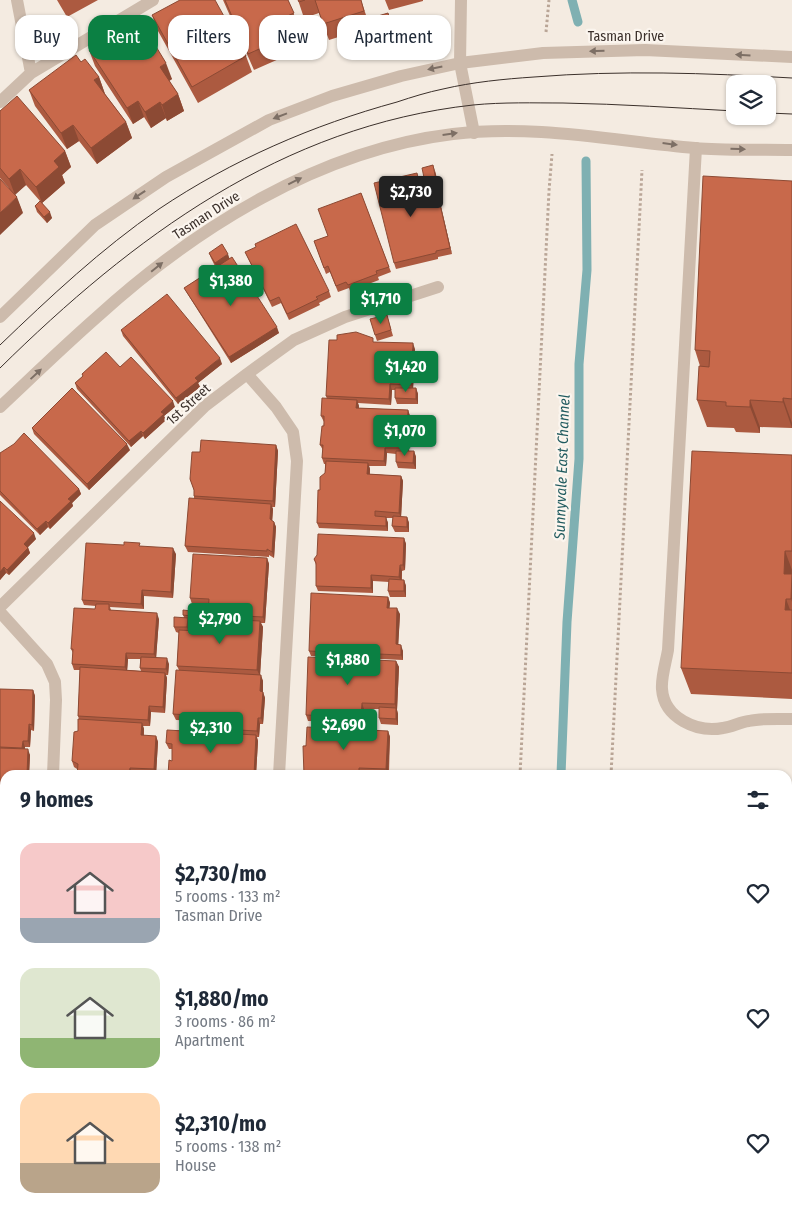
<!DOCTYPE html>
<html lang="en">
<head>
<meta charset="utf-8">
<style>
	:root { --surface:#fff; --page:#f2f2f3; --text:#1f2937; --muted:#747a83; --accent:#0b8043 }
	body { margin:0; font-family:"Fira Sans Condensed",sans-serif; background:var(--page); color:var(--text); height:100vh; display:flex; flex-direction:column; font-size:19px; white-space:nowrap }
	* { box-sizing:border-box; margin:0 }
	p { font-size:16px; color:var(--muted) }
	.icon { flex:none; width:28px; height:28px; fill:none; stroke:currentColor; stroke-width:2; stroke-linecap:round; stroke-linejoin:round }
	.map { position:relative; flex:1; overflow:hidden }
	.panel { position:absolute; left:0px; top:770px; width:792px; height:446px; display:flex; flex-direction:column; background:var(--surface); border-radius:15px 15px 0 0; box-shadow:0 1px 4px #0004 }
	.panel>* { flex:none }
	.top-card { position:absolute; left:15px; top:15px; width:500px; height:45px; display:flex; gap:10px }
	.buttons { position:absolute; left:726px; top:75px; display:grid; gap:10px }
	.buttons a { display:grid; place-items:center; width:50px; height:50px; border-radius:10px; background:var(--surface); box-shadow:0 1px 4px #0004; font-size:25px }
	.price { position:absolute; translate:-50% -42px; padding:0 11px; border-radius:5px; background:var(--accent); color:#fff; font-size:16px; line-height:32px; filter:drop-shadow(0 1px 2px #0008) }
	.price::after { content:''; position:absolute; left:50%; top:30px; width:15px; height:11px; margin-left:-8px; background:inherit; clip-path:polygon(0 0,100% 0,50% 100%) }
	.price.active { background:#222; color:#fff }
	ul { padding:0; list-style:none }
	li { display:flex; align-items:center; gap:15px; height:125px; padding:0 20px }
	li span { display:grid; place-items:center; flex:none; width:140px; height:100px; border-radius:15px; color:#555 }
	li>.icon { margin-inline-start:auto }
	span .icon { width:60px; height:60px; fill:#fffc; stroke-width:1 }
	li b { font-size:21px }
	h2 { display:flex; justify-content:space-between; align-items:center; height:60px; padding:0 20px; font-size:21px }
	.pill { padding:0 18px; border-radius:15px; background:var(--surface); box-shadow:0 1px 4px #0004; font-size:18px; line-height:45px }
	.pill.active { background:var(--accent); color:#fff }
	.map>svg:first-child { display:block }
	.green { fill:#b8c4a0 }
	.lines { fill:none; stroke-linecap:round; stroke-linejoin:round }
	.stream { stroke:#7fb0b2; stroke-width:9 }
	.path { stroke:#b9a596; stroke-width:3; stroke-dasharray:2.5 2.5; stroke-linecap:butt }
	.service { stroke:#cdbbac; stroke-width:12 }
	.minor { stroke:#cdbbac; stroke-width:12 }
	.tertiary { stroke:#cdbbac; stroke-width:12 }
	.tram { stroke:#3b302b; stroke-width:1 }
	.wall { fill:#ac5a40; fill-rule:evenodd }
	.shaded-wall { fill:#8c4a34 }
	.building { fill:#c8694b; stroke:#8c4a34 }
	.oneway { fill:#7d6f65 }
	.labels { text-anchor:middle; stroke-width:4.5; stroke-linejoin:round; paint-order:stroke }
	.street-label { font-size:14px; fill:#3b302b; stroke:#fbf5ee }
	.water-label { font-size:15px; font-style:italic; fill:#1f5a5e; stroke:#fbf5ee }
</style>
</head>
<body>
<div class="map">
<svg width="792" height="1216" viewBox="0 0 792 1216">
	<rect width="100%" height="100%" fill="#f4ebe1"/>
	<path class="green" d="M788,951H792V988L788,987Z"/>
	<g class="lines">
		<path class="stream" d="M572,0L578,22
			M561,775L567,622L579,459V364L587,270L586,161
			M536,1216V1211"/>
		<path class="path" d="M546,32L549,0
			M520,775L549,191L552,154
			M611,775L642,170
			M498,1216V1211
			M589,1216V1211"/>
		<path class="service" d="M17,0L31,73
			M460,63L474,133
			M0,102L31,73L153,0
			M696,148L668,650C666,662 661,677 662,689C664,718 697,733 723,728C732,727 740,722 749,721C763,718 778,719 792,719
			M247,374L276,407L293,432L297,461L279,775
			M0,607L205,406L247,374L294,340L345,317L438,287
			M0,612L47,664L55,682L56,700L53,775
			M788,805H792
			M0,1093L5,1092
			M788,1133L792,1134
			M788,1182L792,1183
			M257,1216V1211
			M724,1216L725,1211"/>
		<path class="minor" d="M460,63L461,0"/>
		<path class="tertiary" d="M0,317L95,225L166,177L269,120L332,96L401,76L460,63L543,53L645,50L792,57
			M0,407C32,377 64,346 97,317C195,228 319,150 453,134C533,124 615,141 695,148C727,151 760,149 792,150"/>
		<path class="tram" d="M768,113L792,114
			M0,345C50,297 101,249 159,209C232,160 313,125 397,102C412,97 428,92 443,89C473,82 504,79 534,77C620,70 706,73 792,78
			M0,368C133,237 282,126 473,105C503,102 534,103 563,103C621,104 678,108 735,111"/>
	</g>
	<path class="wall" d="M57,0H98L67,17Z
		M223,0H288L300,29L290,33L297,51L254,70Z
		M298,0H361L370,27L329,40L319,13L304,18Z
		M385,0H423V1L389,10Z
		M388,13L393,29L382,32L380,26Z
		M152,15L246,56L252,72L198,103L158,31Z
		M317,20L326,47L318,50L308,22Z
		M146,44L172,79L169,81L178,94L184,111L167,121L166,118L151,128L144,117L133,124L95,66L89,50Z
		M81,62L99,77L105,94L126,122L132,138L97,164L79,141L67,149L35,106L29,90Z
		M0,111L65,151L71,167L62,175L65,183L42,203L52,218L47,223L37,212L35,206L40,201L26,185L15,194L23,213L8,187L0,178Z
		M435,171L440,191H437L452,254L438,257V259L396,269L394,263L419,178L422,191L427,189L426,187Z
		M792,181V428L760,427V433L736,432L734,428L707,427L697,400L700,366L695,350Z
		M361,193L391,272L378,277L379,280L350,291L349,288L338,292L330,272L326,274L314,241L328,236Z
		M245,252L329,291L331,297L319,303L320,305L289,320L281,303L272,307Z
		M209,253L230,259L279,333L231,363L187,293L184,288L216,268L211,258Z
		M387,315L393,336L377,341L375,335Z
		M121,330L222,364L198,383L200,387L178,404L123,336Z
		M375,342L415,349L413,388H416L418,394V404H397L395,398V390H392L391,405L358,403L359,408L408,410L410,416L409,451H414L416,457V469L398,468L396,462V454L387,453L386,466H369L370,469V474L401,476L403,481L401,517H407L409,523V532H395L392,526L393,518H386L388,523V531L319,528L317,523L320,490L325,473V464H324L322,458L323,450L320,445L324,422L321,416L327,399L326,396Z
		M120,367L175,407L164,416L166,420L145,439L143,436L131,447L77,389L75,383L83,376L82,374Z
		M32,428L130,450L89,490L34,434Z
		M276,445L278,451L275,507H272L273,509L272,521L274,522L276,527L274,558L269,555V557L188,552L185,546L194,499V490L190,479L200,452Z
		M0,453L79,489L81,494L72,503L73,506L50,529L48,527L40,535L0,495Z
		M792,455V699L691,694L681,668Z
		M0,501L36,539L28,547L30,553L9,575L6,573L0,580Z
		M404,538L406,544L405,570L402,571V580H404L406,586V597H390L388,591L389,582L373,581V593L318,591L316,586V565L314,559Z
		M141,546L176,554L173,598L144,596V609L110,607L111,610L159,619L156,657L169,664L168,675H166L167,678L165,713L151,712L150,726H143L144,729V736H156L158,742L156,775L77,769L74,767L72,761L78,731L79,719L78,716L80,670H74L72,664L73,653L71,649L95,609L96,606L84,605L82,600ZM128,659H140V668L141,671L127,670Z
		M267,558L269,564L265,623H261L263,627L260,675L263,681V692L265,698L263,724H260L259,737H257L258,741L256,775H168L172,761V749H169L166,743L203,732L201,728L202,721L176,720L173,714L179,670L177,666L179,633L176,632L174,627L184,617L183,615L192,614L206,611L205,618H210L208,614L209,605L192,604L190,598ZM193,619L194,622H197V631H189L190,624L189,621H193Z
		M388,597L390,603L389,608L400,614L398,645L403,651V660L311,656L309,651Z
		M396,661L399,667L397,710L398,714V725L381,724L379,718V709H364L363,723L308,721L306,715Z
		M0,689L33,690L35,696L34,731L31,730L30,747H25V749L30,755L29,775H5V817L0,816Z
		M388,731L390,737L389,773L361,774L303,746Z
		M0,817L5,818V881H0Z
		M788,839H792V941H788Z
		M0,882H5V945H0Z
		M0,965H5V1062H0Z
		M788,987H792V1082H788Z
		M0,1133L3,1145L5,1144V1211H18V1213L5,1216H0Z
		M615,1211H705V1216H615Z"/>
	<path class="shaded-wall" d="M166,63L172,79L166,83L160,67Z
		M99,77L105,94L94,80Z
		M178,94L184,111L167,121L162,105Z
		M138,101L144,117L133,124L127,108Z
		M160,102L166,118L151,128L145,112Z
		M126,122L132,138L97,164L91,148Z
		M73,125L79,141L67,149L61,133Z
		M65,151L71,167L62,175L65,183L42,203L36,187L54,161Z
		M433,165L435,171L440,191L437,185Z
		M20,169L26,185L15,195L9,179Z
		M436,187L438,193L452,254L450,248Z
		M17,197L23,213L0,235V213Z
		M50,212L52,218L47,223L44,217Z
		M228,254L230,260L217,268L215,263Z
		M277,327L279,333L231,363L229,357Z
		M413,343L415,349L413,391L411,385Z
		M220,358L222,364L198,383L200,387L178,404L176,398L195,378Z
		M390,384L392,390L391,405L389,399Z
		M416,388L418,394V404L416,399Z
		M783,398L792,423V428L783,402Z
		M357,400L359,406L358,413L356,408Z
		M750,400L760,427V433L750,407Z
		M173,401L175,407L164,416L166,420L145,439L143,433L161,412Z
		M408,410L410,416L409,454L407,448Z
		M141,431L143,436L131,447L129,441Z
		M127,444L130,450L89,490L87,484Z
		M276,445L278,451L275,507L273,501Z
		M385,448L387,453L386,466L384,461Z
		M414,451L416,457V469L413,463Z
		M368,463L370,469L369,480L367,474Z
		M401,476L403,481L401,518L399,513Z
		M79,489L81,494L72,503L73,506L50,529L48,523L68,499Z
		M271,504L273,509L272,524L270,519Z
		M386,517L388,523V531L386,526Z
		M407,517L409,523V532L407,527Z
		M46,521L48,527L40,535L37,529Z
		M274,522L276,527L274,558L272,552Z
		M34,533L36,539L26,549L24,544Z
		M404,538L406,544L405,570L403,565Z
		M28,548L30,553L9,575L7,570Z
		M173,548L176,554L173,598L171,592Z
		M785,551L792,570V602L784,574Z
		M267,558L269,564L265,623L263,617Z
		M400,565L402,571L401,582L399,577Z
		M4,567L6,573L0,580V572Z
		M371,575L373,581V593L371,588Z
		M404,580L406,586V597L404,591Z
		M142,590L144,596V609L141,604Z
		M388,597L390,603L389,614L387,608Z
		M786,599L792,615L785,610Z
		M203,605L206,611L205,622L203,617Z
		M397,608L400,614L398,650L396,644Z
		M157,613L159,619L156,660L154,654Z
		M188,618L190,624L189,633L187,627Z
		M260,621L263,627L260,676L257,670Z
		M401,645L403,651V660L401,655Z
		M126,653L128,659L127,673L125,667Z
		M167,658L169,664L168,675L166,669Z
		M396,661L399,667L397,710L398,714V725L396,719V709L395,704Z
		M165,673L167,678L165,713L163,707Z
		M261,675L263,681V696V692L265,698L263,724L261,718L260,691Z
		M33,690L35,696L34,731L32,725Z
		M362,703L364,709L363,723L361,717Z
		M149,706L151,712L150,726L148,720Z
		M258,718L260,724L259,737L257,731Z
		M142,723L144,729L143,741L141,735Z
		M29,724L31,730L30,747L28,741Z
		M388,731L390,737L388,775L386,769Z
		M256,735L258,741L256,775H254Z
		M156,736L158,742L156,775L154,769Z
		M23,741L25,747L24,754L22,748Z
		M28,749L30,755L29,775H27Z
		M130,768L132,773V775H129Z
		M359,1211H361V1216H358Z
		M695,1211H697L698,1216H695Z"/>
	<path class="building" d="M180,0H215L246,56L192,87L152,15Z
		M225,0H288L294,13L283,18L291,35L248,54Z
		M298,0H305L299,2Z
		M315,0H361L364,11L323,24Z
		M388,13L391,24L380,26L378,16Z
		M317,20L324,42L315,44L308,22Z
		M132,23L146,44L152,40L166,63L160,67L178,94L162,105L160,102L145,112L138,101L127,108L89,50Z
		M76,55L81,62L85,59L99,77L94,80L126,122L91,148L73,125L61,133L29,90Z
		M17,96L65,151L54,161L59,167L36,187L20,169L9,179L0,168V111Z
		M433,165L437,185L426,187L422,168Z
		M417,173L421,191L436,187L450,248L436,251V253L394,263L374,183Z
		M703,176L792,181V399L783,398V402L750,400V407L726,406V402L697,400L699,366L709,367L710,351L695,350Z
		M0,179L17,197L0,213Z
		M361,193L389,267L376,271L377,274L348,285L346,282L336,286L328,266L324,268L314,241L328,236L318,209Z
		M40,201L50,212L44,217L35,206Z
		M296,224L329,291L316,297L318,299L287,314L279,297L270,301L245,252L256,247L255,244Z
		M222,244L228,254L215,263L209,253Z
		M232,257L277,327L229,357L184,288Z
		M167,294L220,358L195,378L198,381L176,398L121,330Z
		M387,315L391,330L375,335L370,319Z
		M356,332L373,338V342L413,343L411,385L390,384L389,399L326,396L329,340H337V335Z
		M106,352L120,367L131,357L173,401L161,412L164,414L143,433L141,431L129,441L75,383L83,376L82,374Z
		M72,388L127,444L87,484L32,428Z
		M395,388H416V399L395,398Z
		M322,398L357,400L356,408L408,410L407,448H385L384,461L322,458L323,445H320L322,426H324V416H321Z
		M24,433L79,489L68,499L71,501L48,523L46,521L37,529L0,491V453L14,444Z
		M201,440L276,445L273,501L194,496V490L190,479L192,452H200Z
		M396,451H414L413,463L396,462Z
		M692,451L792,455V551H785L784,574H792L791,599H786L785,610H792V673L681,668Z
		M326,461L368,463L367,474L401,476L399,513L375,511V516L386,517V526L317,523L318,490H320V477L325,473Z
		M189,498L271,504L270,519L274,522L272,552L267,549V551L185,546Z
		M0,501L34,533L24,544L28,548L7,570L4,567L0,572Z
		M393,516L407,517V527L392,526Z
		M318,534L404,538L403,565H400L399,577L371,575V588L316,586V563L314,559L317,555Z
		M124,542L140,543L139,546L173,548L171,592L142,590L141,604L82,600L86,543L124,545Z
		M193,554L267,558L263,617L208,614L209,599L190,598Z
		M389,579L404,580V591H388Z
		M311,593L388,597L387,608H397L396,644L401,645V655L309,651Z
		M96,604H109V610L157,613L154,654L126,653L125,667L72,664L73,649H71L74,608L95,609Z
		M193,605H203V617L192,616Z
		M183,610L191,611V616L183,615Z
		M174,617L188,618L187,627H174Z
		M198,618L260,621L257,670L177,666L179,630L197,631Z
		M141,657L167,658L166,669L140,668Z
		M308,657L396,661L395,704L362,703L361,717L306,715Z
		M80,667L165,673L163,707L149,706L148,720L78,716Z
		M176,670L261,675L260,691L263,692L261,718H258L257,731L201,728L202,716L173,714Z
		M0,689L33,690L32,725L29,724L28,741H23L22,748L0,747Z
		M379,707L396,708V719L379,718Z
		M78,719L142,723L141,735L156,736L154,769L130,768L129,775H77L78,764L72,761L74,732L78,731Z
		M307,727L388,731L386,769L359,768V775H304L303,746H306Z
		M167,730L256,735L254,775H168L169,760L172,761V744L166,743Z
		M0,748L28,749L27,775H5V811H0Z
		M367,772L389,773V775H367Z
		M0,817L5,818V875H0Z
		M788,839H792V925H788Z
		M0,882H5V939H0Z
		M0,965H5V993H0Z
		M788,987H792V1066H788Z
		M0,998H5V1044L4,1056H0Z
		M0,1136L2,1145L5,1144V1210L0,1211Z
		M31,1211H67L68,1216H32Z
		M73,1211H82L83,1216H74Z
		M96,1211H134L135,1216H97Z
		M159,1211H214L215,1216H160Z
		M276,1211H359L358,1216H276Z
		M615,1211H695V1216H615Z
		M751,1212L792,1214V1216H751Z
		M149,1214L150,1216H140Z"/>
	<defs><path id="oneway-solid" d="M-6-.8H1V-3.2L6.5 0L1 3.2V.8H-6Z" transform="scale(1.25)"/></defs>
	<g class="oneway">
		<use href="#oneway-solid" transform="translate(597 51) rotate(179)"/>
		<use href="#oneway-solid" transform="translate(743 55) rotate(-177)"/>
		<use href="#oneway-solid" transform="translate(435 68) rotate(168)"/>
		<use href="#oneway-solid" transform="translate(280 116) rotate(159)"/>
		<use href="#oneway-solid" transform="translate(450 134) rotate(-8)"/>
		<use href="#oneway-solid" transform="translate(670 144) rotate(7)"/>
		<use href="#oneway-solid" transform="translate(738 149) rotate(1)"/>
		<use href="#oneway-solid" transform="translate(295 181) rotate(-26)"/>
		<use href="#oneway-solid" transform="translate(139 195) rotate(146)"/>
		<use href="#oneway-solid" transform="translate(157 267) rotate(-39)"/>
		<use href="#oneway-solid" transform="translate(36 374) rotate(-43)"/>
	</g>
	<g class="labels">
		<g class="street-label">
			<text x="626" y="41">Tasman Drive</text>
			<text transform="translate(206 215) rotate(-33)" y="5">Tasman Drive</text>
			<text transform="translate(188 404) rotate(-42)" y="5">1st Street</text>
		</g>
		<g class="water-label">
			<text transform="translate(562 467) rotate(-88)" y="5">Sunnyvale East Channel</text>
		</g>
	</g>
</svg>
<div class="buttons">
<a><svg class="icon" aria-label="layers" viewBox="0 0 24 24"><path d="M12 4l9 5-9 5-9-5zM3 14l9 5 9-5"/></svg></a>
</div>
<b class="price active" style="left:411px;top:218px">$2,730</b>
<b class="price" style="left:231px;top:307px">$1,380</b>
<b class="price" style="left:381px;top:325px">$1,710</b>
<b class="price" style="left:406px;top:393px">$1,420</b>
<b class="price" style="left:405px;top:457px">$1,070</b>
<b class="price" style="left:220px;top:645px">$2,790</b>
<b class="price" style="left:348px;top:686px">$1,880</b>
<b class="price" style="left:344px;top:751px">$2,690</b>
<b class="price" style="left:211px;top:754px">$2,310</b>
<div class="top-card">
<a class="pill">Buy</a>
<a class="pill active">Rent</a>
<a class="pill">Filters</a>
<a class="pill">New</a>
<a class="pill">Apartment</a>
</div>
<section class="panel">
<h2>9 homes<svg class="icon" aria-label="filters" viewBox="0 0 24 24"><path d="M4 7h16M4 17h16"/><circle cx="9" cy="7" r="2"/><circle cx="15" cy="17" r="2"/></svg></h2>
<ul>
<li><span style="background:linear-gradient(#f6c9c9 75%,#9aa5b1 0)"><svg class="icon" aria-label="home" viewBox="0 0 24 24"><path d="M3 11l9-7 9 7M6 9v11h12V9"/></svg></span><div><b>$2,730/mo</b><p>5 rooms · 133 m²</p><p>Tasman Drive</p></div><svg class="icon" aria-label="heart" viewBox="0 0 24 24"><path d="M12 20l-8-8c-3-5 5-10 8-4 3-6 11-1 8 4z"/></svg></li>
<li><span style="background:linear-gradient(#dfe7d0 70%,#8fb573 0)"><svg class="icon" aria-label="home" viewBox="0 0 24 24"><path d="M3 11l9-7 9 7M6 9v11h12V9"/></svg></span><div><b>$1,880/mo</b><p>3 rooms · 86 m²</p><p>Apartment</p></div><svg class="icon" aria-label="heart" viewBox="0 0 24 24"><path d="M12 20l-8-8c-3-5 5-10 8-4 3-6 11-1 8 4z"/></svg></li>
<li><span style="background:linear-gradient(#ffd9b3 70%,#b9a48a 0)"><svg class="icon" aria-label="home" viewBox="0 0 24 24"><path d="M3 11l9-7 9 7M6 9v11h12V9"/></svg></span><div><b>$2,310/mo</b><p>5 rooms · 138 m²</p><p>House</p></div><svg class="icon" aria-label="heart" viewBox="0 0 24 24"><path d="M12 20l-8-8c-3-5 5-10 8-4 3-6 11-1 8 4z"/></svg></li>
</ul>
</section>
</div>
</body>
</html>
